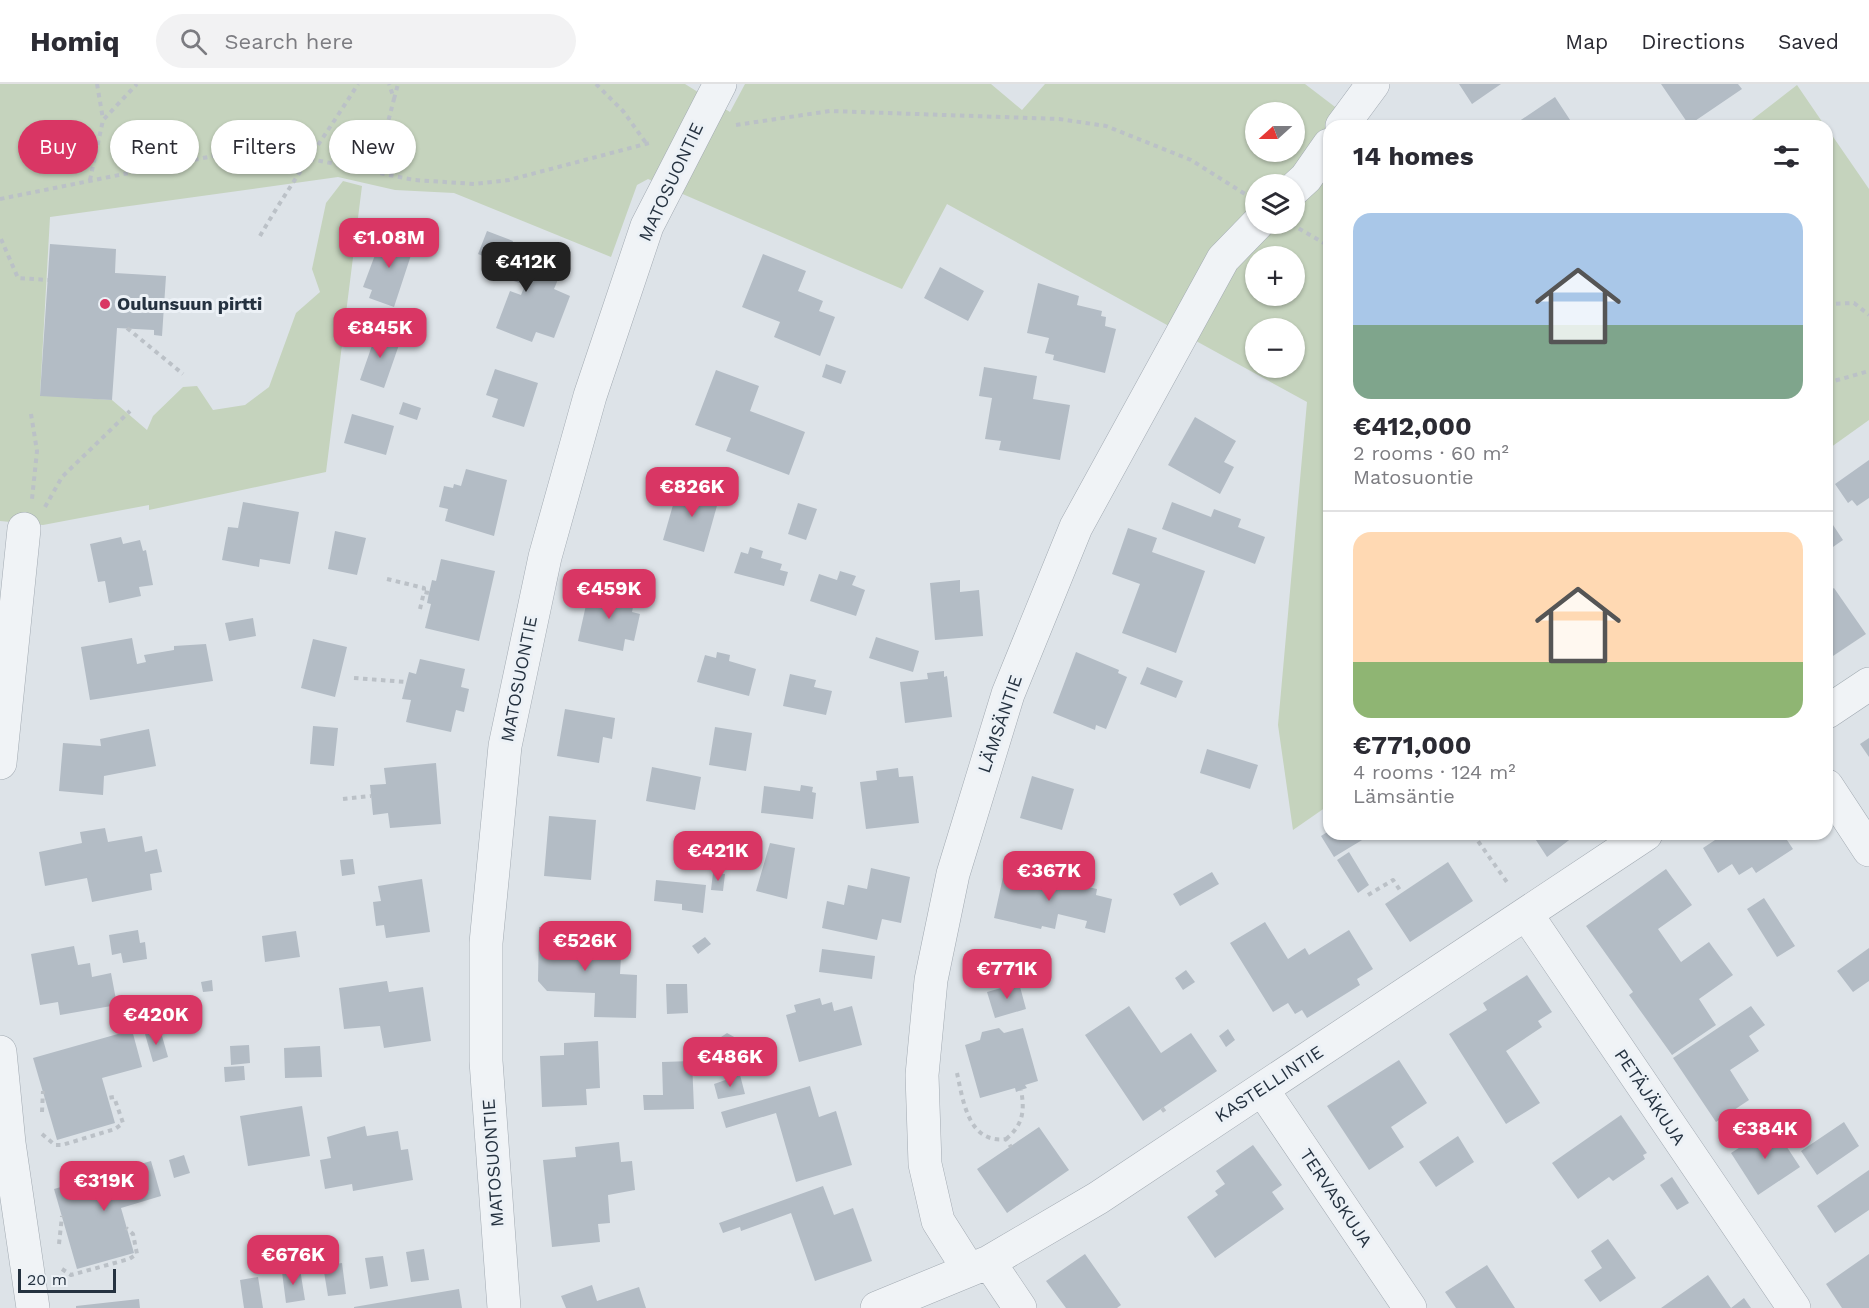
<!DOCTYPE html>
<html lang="en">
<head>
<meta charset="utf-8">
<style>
	:root { --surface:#fff; --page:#f2f2f3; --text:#2b2b33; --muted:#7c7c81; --line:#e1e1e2; --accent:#d93664 }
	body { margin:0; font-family:"Work Sans",sans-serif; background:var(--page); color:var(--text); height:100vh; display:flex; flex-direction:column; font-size:22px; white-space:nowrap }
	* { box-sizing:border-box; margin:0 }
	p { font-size:20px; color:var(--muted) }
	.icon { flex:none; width:33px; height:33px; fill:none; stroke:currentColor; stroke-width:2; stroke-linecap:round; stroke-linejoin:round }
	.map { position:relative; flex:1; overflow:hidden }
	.sheet { position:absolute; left:1323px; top:36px; width:510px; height:720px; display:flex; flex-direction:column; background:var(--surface); border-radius:18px; box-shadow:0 2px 4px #0004 }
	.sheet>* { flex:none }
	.top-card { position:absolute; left:18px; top:36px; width:570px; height:54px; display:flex; gap:12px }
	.needle { width:39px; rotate:249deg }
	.controls { position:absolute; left:1245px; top:18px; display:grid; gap:12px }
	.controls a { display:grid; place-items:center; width:60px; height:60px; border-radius:50%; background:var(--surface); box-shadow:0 2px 4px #0004; font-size:30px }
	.scale { position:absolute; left:18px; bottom:15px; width:98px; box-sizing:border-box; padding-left:6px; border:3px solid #253240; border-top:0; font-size:16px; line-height:21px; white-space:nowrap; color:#253240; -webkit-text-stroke:4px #ecf1f6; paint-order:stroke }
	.price { position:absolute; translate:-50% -51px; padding:0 14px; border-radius:12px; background:var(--accent); color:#fff; font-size:20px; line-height:39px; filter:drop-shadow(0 2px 3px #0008) }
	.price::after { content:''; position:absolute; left:50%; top:36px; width:18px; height:14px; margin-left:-9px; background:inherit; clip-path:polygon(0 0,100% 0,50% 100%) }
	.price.current { background:#222; color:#fff }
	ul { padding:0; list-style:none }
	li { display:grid; align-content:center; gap:12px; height:318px; padding:0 30px }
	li+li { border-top:2px solid var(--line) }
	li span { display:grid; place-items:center; height:186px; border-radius:18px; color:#555 }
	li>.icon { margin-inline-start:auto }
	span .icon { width:108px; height:108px; fill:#fffc; stroke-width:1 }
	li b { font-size:26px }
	h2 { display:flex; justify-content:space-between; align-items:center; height:72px; padding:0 30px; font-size:26px }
	.tag { padding:0 21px; border-radius:27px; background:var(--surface); box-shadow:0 2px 4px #0004; font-size:21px; line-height:54px }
	.tag.current { background:var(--accent); color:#fff }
	header { display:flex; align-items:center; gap:36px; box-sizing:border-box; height:84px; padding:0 30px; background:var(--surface); border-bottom:2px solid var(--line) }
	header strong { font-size:28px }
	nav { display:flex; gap:33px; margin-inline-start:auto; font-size:21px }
	.search { width:420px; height:54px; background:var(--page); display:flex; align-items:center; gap:15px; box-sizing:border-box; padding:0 21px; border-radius:33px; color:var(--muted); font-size:22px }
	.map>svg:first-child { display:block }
	.green { fill:#c5d3bd; fill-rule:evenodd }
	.building { fill:#b3bcc5 }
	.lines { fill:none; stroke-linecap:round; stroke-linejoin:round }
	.minor-casing { stroke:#a2aab2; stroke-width:34 }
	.path { stroke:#bbc1c7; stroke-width:4; stroke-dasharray:4.5 4.5; stroke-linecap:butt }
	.minor { stroke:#f0f3f6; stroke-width:33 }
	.poi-dot { fill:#d93664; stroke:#ecf1f6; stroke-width:2 }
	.labels { text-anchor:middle; stroke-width:6; stroke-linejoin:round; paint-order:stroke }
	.street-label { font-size:18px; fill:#253240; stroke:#ecf1f6 }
	.poi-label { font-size:18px; font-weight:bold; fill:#253240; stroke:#ecf1f6; text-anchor:start }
</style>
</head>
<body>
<header>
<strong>Homiq</strong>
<div class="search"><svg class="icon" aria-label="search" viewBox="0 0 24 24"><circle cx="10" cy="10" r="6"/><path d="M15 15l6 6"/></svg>Search here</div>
<nav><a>Map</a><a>Directions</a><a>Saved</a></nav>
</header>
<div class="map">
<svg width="1869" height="1224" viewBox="0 0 1869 1224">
	<rect width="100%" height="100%" fill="#dde3e8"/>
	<path class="green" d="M0,0H685L730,28L745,0H991L1022,26L1045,0H1305L1360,42H1329V721L1293,746L1278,641L1307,318L947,120L902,205L648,95L637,101L611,173L454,109L395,106L338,93L50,133L40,311L112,316L147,346L153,332L183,303L197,302L213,326L245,321L269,303L296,229L320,208L312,185L326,119L343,97L362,102L326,388L149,426V421L43,441L0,437ZM1256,28H1294V68H1256ZM1256,100H1294V140H1256ZM1256,172H1294V212H1256ZM1256,244H1294V284H1256Z
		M1797,1L1825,42H1744Z
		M1827,44L1869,105V336L1827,366Z"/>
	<path class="building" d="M1459,0H1501L1472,20Z
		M1661,0H1738L1742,5L1689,41Z
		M1555,13L1574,42H1512Z
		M384,147L415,159L394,223L369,214L372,206L363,203Z
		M487,147L513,157L509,168L542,181L541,186L559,193L554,205L570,212L554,254L536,248L532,258L496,244L510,207L521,211L525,201L502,193L507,182L478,170Z
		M50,160L116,165L115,189L166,192L162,252L154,251V246L117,244L112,316L40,312Z
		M763,170L806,187L798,207L823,217L819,227L835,233L820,272L774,253L780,238L742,223Z
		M940,183L984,207L968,237L924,214Z
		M1038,199L1079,212L1077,221L1102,227L1101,232L1106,233L1105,242L1116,245L1105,289L1053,276L1054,271L1045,269L1049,254L1027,249Z
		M377,247L401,255L384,304L360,296Z
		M826,280L846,287L841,300L822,293Z
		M984,283L1037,292L1033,315L1070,321L1060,376L999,366L1001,357L985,355L992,314L979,312Z
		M495,285L538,299L524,343L492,333L498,315L486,311Z
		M716,286L759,302L750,327L805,348L789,391L726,367L731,354L695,341Z
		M403,318L421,324L417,336L399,330Z
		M352,330L394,342L386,371L344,359Z
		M1195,333L1236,357L1224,378L1234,383L1220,410L1168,381Z
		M1869,376V414L1857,422L1852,416L1848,419L1835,400Z
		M466,385L507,396L494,452L445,437L448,425L439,423L444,402L453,404L454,400L461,402Z
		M679,400L720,411L704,468L663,456Z
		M243,418L299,428L290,480L260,475L259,483L222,476L228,443L238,444Z
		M1172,418L1211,433L1214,425L1241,435L1238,443L1265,453L1255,480L1162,445Z
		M798,419L817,425L806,456L788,450Z
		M1827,432L1843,456L1830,465L1827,460Z
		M1128,444L1157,454L1152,468L1205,487L1176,569L1122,549L1140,500L1112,490Z
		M335,447L366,454L357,491L328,485Z
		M121,453L123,460L140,456L143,467L146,466L153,501L139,503L141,512L109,519L105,497L98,498L90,460Z
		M750,463L763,467L761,474L782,480L780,486L788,488L784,502L734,489L741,468L748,470Z
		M441,475L495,487L479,557L425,544L431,520L427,519L429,509L432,496L436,497Z
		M840,487L856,492L852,501L865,506L856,532L810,517L819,490L837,496Z
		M960,496V508L979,506L983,552L935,556L930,499Z
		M590,503L635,513L632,528L640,530L634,557L625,555L623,567L578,557Z
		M1834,504L1866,550L1827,576V508Z
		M253,534L256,552L229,557L225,539Z
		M876,553L919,567L913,588L869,574Z
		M132,554L137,580L146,578L144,571L174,566V562L206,560L213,597L90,616L81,563Z
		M313,555L347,563L335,613L301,604Z
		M717,568L730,571L729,577L756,585L749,612L697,598L705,571L716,574Z
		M1076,568L1119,586L1118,589L1127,593L1106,645L1096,641L1095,646L1053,629Z
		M420,575L465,585L461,603L469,605L464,628L456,626L451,648L406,638L411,616L402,615L409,588L416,590Z
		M1147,583L1183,597L1176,614L1140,600Z
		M944,587V593L947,592L952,633L905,639L900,598L928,595L927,589Z
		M790,590L816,596L814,603L832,607L826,631L783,622Z
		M565,625L615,634L612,655L603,653L599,679L557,672Z
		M313,642L338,644L334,682L310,680Z
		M715,643L752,649L746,687L709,681Z
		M149,645L156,682L104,692L103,711L59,707L63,659L101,662L100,655Z
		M1869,654V673L1860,660Z
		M1207,665L1258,681L1250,705L1200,689Z
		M436,679L441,740L390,744L388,729L373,731L370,701L386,700L384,684Z
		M652,683L701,693L695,726L646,717Z
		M898,684L899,693L913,692L919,739L866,745L860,698L877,696L876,687Z
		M1032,692L1074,705L1062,746L1020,734Z
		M801,701L813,703L812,708L816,709L813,735L761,729L764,702L800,707Z
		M549,732L596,736L591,796L544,792Z
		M105,744L108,758L142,752L145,768L157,765L162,788L150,790L152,806L92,818L87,794L45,802L39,768L82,759L80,748Z
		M1329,747V750H1372L1334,773L1321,752Z
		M1532,750H1577L1547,773Z
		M1724,750H1783L1793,765L1756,789L1752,783L1739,791L1732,780L1718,789L1703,764Z
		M770,759L795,764L787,815L756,807Z
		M1349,768L1369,801L1358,809L1337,776Z
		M353,775L355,790L342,792L340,776Z
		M1448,778L1473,817L1410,858L1385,820Z
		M871,784L910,793L901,839L882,835L877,856L822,844L827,817L844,821L848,801L867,805Z
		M1005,784L1097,805L1096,811L1112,815L1105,849L1085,844L1087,837L1058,830L1055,845L1042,842L1041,845L994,834Z
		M1666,785L1692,821L1658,845L1681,878L1709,858L1733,891L1699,915L1716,941L1672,971L1629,911L1633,908L1586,842Z
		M1212,788L1219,800L1180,822L1173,810Z
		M713,789L725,790L723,807L711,806Z
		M422,795L430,848L386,854L384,841L376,842L373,818L381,817L378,802Z
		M656,796L706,801L703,829L682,826V820L654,817Z
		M1764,814L1795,862L1777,873L1747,825Z
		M1265,838L1288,875L1305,864L1309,871L1349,846L1373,885L1357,895L1360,901L1307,934L1302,926L1295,930L1288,919L1273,928L1230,859Z
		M539,843L588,845V859L605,860V872L621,873L620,890L637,891L636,934L594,933L595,909L547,907L538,897Z
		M138,846L140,859L145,858L147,875L123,879L121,869L112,871L109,851Z
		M296,847L300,873L265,878L262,852Z
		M705,853L711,860L698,870L692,862Z
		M74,862L78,881L90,879L92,893L111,889L117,921L60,931L58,918L40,921L31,870Z
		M1869,864V897L1853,908L1837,887Z
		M822,865L875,872L872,895L819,888Z
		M1186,886L1195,898L1183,906L1175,894Z
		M1527,891L1552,928L1538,937L1542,943L1506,967L1540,1019L1506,1040L1449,950L1487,926L1483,919Z
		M212,896L213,907L203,908L201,898Z
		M387,897L389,908L423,903L431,957L384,964L380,942L344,945L339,904Z
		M1019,899L1026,925L995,934L987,908Z
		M666,900H687L688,929L667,930Z
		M820,914L822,921L832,918L834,927L852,922L862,961L799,978L786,931L796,928L794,921Z
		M1129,922L1161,969L1191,949L1217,987L1143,1037L1085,951Z
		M1751,922L1765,941L1749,952L1759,967L1730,986L1749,1016L1716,1038L1673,974Z
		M999,944L1004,949L1023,944L1038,997L1025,1001L1027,1004L1021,1006L1016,1008L1015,1004L980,1014L965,961L980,956L982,948Z
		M160,945L168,973L153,978L145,950Z
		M1228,945L1235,956L1226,963L1219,952Z
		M132,946L142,983L102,994L115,1039L57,1056L33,974Z
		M727,949L736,954V966L727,970L718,966V955Z
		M598,957L600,1004L586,1005L587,1021L542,1023L540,972L564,971V959Z
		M249,961L250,979L231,981L230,962Z
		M320,962L322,993L285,994L284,964Z
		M1399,976L1427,1019L1391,1043L1404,1063L1369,1086L1327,1022Z
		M692,977L694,1025L644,1026L643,1011H663L662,978Z
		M244,982L245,996L225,998L224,983Z
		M740,991L745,1010L718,1015L714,1000Z
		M810,1002L819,1033L836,1027L852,1081L796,1098L776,1029L726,1044L721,1028Z
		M302,1022L310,1072L248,1082L240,1032Z
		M1621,1031L1647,1069L1643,1071L1645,1075L1613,1097L1609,1093L1578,1115L1552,1079Z
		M1844,1038L1859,1062L1817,1091L1801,1067Z
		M365,1042L367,1052L398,1047L401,1066L408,1065L413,1096L353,1107L352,1100L325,1105L320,1076L331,1074L327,1053Z
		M1773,1042L1800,1083L1758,1111L1731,1069Z
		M1039,1043L1069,1086L1007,1129L977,1085Z
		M1458,1052L1474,1078L1436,1103L1419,1078Z
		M619,1058L621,1078L632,1077L635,1106L608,1111L610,1139L598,1140L600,1158L552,1163L543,1076L576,1073L575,1063Z
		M1253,1061L1282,1101L1272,1108L1284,1125L1215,1174L1187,1133L1218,1111L1215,1107L1225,1100L1216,1087Z
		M184,1071L190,1089L174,1094L169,1076Z
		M151,1077L161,1112L121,1124L134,1169L77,1185L54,1105Z
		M1869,1086V1126L1835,1149L1817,1122Z
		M1672,1093L1689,1119L1677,1126L1660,1101Z
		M823,1102L834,1131L853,1124L872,1177L815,1197L791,1129L741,1147L740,1143L723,1149L719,1139Z
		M1608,1155L1636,1194L1600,1218L1584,1196L1602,1184L1591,1167Z
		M424,1165L429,1196L411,1198L406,1168Z
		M1085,1170L1121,1221L1117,1224H1066L1046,1197Z
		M1869,1170V1224H1842L1826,1200Z
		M383,1172L388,1202L370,1205L365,1174Z
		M342,1179L346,1210L328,1212L323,1182Z
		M1487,1181L1515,1224H1456L1445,1208Z
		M300,1185L305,1216L286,1219L282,1188Z
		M1708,1191L1731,1224L1744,1214L1751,1224H1661Z
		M258,1193L263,1224H244L240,1196Z
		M592,1201L597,1217L639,1203L646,1224H566L561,1212Z
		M459,1205L462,1224H354V1223Z
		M139,1215L140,1224H76V1222Z"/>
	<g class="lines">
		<defs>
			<path id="minor" d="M1342,42L1373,0
				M1294,105L1306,94L1329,61
				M1827,628L1869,600
				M0,679L24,445
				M1827,702L1869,766
				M1527,831L1794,1224
				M0,968L9,1059L33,1224
				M1262,1005L1410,1224
				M989,1178L1020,1224
				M969,1186L938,1137L925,1080L922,991L931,896L953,790L1008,610L1076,443L1223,175L1257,140
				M504,1224L486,977V859L505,662L545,473L590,312L647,142L720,0
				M877,1224L989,1178L1098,1114L1646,750"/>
		</defs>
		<use href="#minor" class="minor-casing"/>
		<path class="path" d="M97,0L103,35
			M596,0L623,27L646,59
			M394,15L398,0
			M736,41L830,27L1059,35L1106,42L1191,76L1245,110
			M375,88L394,15L389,0
			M90,96L103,36L137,0
			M0,115L238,67L291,71L414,96L475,100L509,96L653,58
			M1291,140L1329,162
			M260,152C290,100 326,51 358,0
			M1,155L18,194L48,196
			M1827,220L1854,219L1869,231
			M127,244L183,290
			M1827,299L1869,287
			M31,330L37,367L32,415
			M45,423L62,393L130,327
			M387,495L424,504V508
			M420,525L424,508L429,509
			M354,594L406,598
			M343,715L371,712
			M1473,750L1509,801
			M1368,811L1393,796L1402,809
			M957,989C963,1016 968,1060 1006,1055L1011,1063
			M1162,1024L1167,1031
			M42,1028L43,1007
			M42,1050L55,1061H62L115,1045L123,1039L114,1013L108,1014
			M1006,1055C1023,1041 1025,1027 1021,1006
			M59,1160L62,1132
			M62,1185L71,1191L129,1175L137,1170L133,1150L126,1144"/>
		<use href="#minor" class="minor"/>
	</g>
	<circle class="poi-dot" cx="105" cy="220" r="6"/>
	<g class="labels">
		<g class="street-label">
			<text transform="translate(671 98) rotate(-65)" y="6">MATOSUONTIE</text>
			<text transform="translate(519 595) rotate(-79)" y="6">MATOSUONTIE</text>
			<text transform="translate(1000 640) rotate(-71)" y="6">LÄMSÄNTIE</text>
			<text transform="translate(1269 1000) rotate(-33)" y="6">KASTELLINTIE</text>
			<text transform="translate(1650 1013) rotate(56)" y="6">PETÄJÄKUJA</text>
			<text transform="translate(493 1079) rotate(-94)" y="6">MATOSUONTIE</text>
			<text transform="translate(1336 1114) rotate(56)" y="6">TERVASKUJA</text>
		</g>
		<g class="poi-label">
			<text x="117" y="226">Oulunsuun pirtti</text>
		</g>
	</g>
</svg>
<div class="controls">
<a><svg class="needle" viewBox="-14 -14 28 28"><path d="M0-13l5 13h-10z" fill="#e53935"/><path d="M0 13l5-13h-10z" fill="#7c7c81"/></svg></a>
<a><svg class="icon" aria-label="layers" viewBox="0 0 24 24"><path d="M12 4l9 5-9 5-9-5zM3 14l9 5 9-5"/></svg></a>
<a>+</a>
<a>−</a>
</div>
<div class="scale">20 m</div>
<b class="price" style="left:389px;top:185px">€1.08M</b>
<b class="price current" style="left:526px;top:209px">€412K</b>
<b class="price" style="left:380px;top:275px">€845K</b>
<b class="price" style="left:692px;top:434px">€826K</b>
<b class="price" style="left:609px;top:536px">€459K</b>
<b class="price" style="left:718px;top:798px">€421K</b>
<b class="price" style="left:1049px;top:818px">€367K</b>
<b class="price" style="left:585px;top:888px">€526K</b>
<b class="price" style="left:1007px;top:916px">€771K</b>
<b class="price" style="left:156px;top:962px">€420K</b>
<b class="price" style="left:730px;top:1004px">€486K</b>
<b class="price" style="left:1765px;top:1076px">€384K</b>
<b class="price" style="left:104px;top:1128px">€319K</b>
<b class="price" style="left:293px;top:1202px">€676K</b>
<div class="top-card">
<a class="tag current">Buy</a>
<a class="tag">Rent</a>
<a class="tag">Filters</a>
<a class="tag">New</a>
</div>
<section class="sheet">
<h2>14 homes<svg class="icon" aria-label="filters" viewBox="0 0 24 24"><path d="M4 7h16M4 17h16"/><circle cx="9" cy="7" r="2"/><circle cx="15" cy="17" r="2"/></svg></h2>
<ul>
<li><span style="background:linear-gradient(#a9c7e8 60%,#7fa58c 0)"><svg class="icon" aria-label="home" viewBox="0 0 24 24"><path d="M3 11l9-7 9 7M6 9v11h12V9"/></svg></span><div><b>€412,000</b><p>2 rooms · 60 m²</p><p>Matosuontie</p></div></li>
<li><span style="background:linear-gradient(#ffd9b3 70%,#8fb573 0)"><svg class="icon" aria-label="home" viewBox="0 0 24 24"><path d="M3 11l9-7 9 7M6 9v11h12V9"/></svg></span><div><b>€771,000</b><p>4 rooms · 124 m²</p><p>Lämsäntie</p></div></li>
</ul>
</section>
</div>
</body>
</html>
